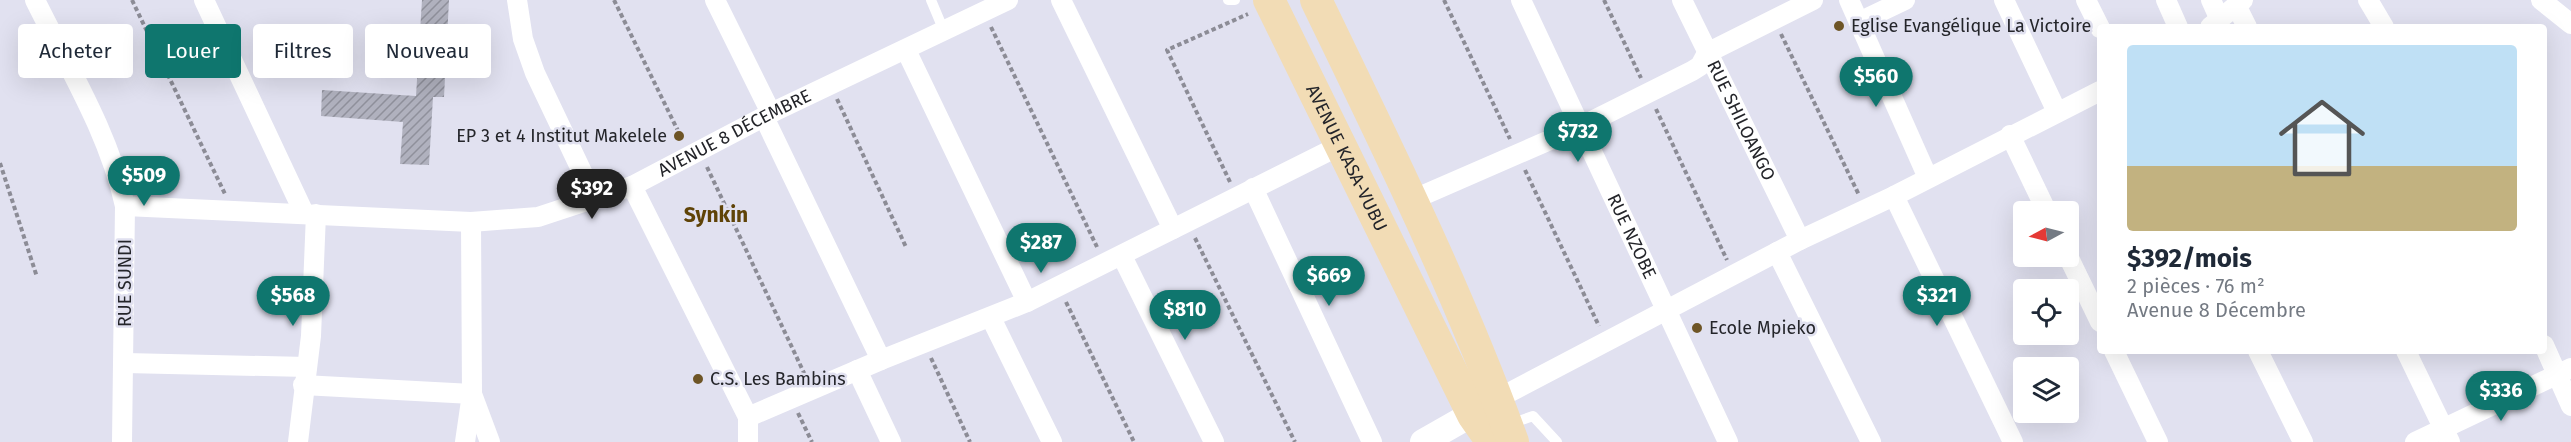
<!DOCTYPE html>
<html lang="fr">
<head>
<meta charset="utf-8">
<style>
	:root { --surface:#fff; --page:#f2f2f3; --text:#1f2937; --muted:#747a83; --accent:#0f766e }
	body { margin:0; font-family:"Fira Sans",sans-serif; background:var(--page); color:var(--text); height:100vh; display:flex; flex-direction:column; font-size:22px; white-space:nowrap }
	* { box-sizing:border-box; margin:0 }
	p { font-size:20px; color:var(--muted) }
	.icon { flex:none; width:33px; height:33px; fill:none; stroke:currentColor; stroke-width:2; stroke-linecap:round; stroke-linejoin:round }
	.map { position:relative; flex:1; overflow:hidden }
	.sheet { position:absolute; left:2097px; top:24px; width:450px; height:330px; display:flex; flex-direction:column; background:var(--surface); border-radius:6px; box-shadow:0 6px 24px #0002 }
	.sheet>* { flex:none }
	.top-card { position:absolute; left:18px; top:24px; width:570px; height:54px; display:flex; gap:12px }
	.needle { width:39px; rotate:263deg }
	.buttons { position:absolute; left:2013px; top:201px; display:grid; gap:12px }
	.buttons a { display:grid; place-items:center; width:66px; height:66px; border-radius:6px; background:var(--surface); box-shadow:0 6px 24px #0002; font-size:30px }
	.price { position:absolute; translate:-50% -51px; padding:0 14px; border-radius:21px; background:var(--accent); color:#fff; font-size:20px; line-height:39px; filter:drop-shadow(0 2px 3px #0008) }
	.price::after { content:''; position:absolute; left:50%; top:36px; width:18px; height:14px; margin-left:-9px; background:inherit; clip-path:polygon(0 0,100% 0,50% 100%) }
	.price.active { background:#222; color:#fff }
	ul { padding:0; list-style:none }
	li { display:grid; align-content:center; gap:12px; height:318px; padding:0 30px }
	li span { display:grid; place-items:center; height:186px; border-radius:6px; color:#555 }
	li>.icon { margin-inline-start:auto }
	span .icon { width:108px; height:108px; fill:#fffc; stroke-width:1 }
	li b { font-size:26px }
	.tag { padding:0 21px; border-radius:6px; background:var(--surface); box-shadow:0 6px 24px #0002; font-size:21px; line-height:54px }
	.tag.active { background:var(--accent); color:#fff }
	.map>svg:first-child { display:block }
	.building { fill:url(#building-hatch) }
	.lines { fill:none; stroke-linecap:round; stroke-linejoin:round }
	.path { stroke:#8c8c96; stroke-width:4; stroke-dasharray:4.5 3; stroke-linecap:butt }
	.service { stroke:#fff; stroke-width:10 }
	.minor { stroke:#fff; stroke-width:20 }
	.tertiary { stroke:#fff; stroke-width:26 }
	.primary { stroke:#f2dcb5; stroke-width:32 }
	.poi-dot { fill:#6e5526; stroke:#e1e1f0; stroke-width:2 }
	.labels { text-anchor:middle; stroke-width:5; stroke-linejoin:round; paint-order:stroke }
	.poi-label { font-size:18px; fill:#24252a; stroke:#e1e1f0; text-anchor:start }
	.street-label { font-size:18px; fill:#24252a; stroke:#e1e1f0 }
	.quarter-label { font-size:21px; font-weight:bold; fill:#5f4307; stroke:#e1e1f0 }
</style>
</head>
<body>
<div class="map">
<svg width="2571" height="442" viewBox="0 0 2571 442">
	<defs>
		<pattern id="building-hatch" width="6" height="6" patternUnits="userSpaceOnUse" patternTransform="scale(1.5)"><rect width="6" height="6" fill="#b0b1be"/><path d="M-1 1l2-2M0 6l6-6M5 7l2-2" fill="none" stroke="#8f909b"/></pattern>
	</defs>
	<rect width="100%" height="100%" fill="#e1e1f0"/>
	<path class="building" d="M422,0H449L444,97H433L429,165L400,164L403,122L321,116L322,90L416,96Z"/>
	<g class="lines">
		<path class="path" d="M132,0L225,194
			M614,0L682,139
			M1444,0L1510,139
			M1604,0L1641,78
			M991,27L1097,247
			M1781,34L1859,195
			M837,99L906,247
			M1656,109L1727,260
			M0,163L37,277
			M707,167L805,375
			M1525,170L1599,326
			M1230,182L1167,50L1248,14
			M1195,238L1295,442
			M1066,302L1134,442
			M931,358L970,442
			M798,413L812,442"/>
		<path class="service" d="M931,0L944,31
			M1228,0H1235
			M1510,424L1533,416L1557,442"/>
		<g class="minor">
			<path d="M35,0C68,67 109,133 125,206L122,442"/>
			<path d="M204,0L304,213"/>
			<path d="M517,0L523,39L535,73L595,199"/>
			<path d="M715,0L771,113"/>
			<path d="M1061,0L1173,229"/>
			<path id="s1" d="M1521,0L1728,442"/>
			<path id="s2" d="M1682,0L1800,240"/>
			<path d="M1849,0L1928,178"/>
			<path d="M2004,0L2057,112"/>
			<path d="M2086,0L2100,28"/>
			<path d="M2166,0L2178,27"/>
			<path d="M2211,0L2220,20"/>
			<path d="M2368,0L2384,27"/>
			<path d="M2541,0L2571,24"/>
			<path d="M2237,7L2247,27"/>
			<path d="M1859,22L1905,0"/>
			<path d="M2210,27L2243,0"/>
			<path d="M906,50L1027,302"/>
			<path d="M764,117L881,360"/>
			<path d="M2010,135L2047,212"/>
			<path d="M632,186L748,417V442"/>
			<path d="M1253,188L1372,442"/>
			<path d="M1894,196L2013,442"/>
			<path d="M1412,200L1582,126L1692,71L1700,66L1707,53L1813,0"/>
			<path id="s3" d="M125,206L471,222L538,217L632,186L771,113L1008,0"/>
			<path d="M1777,252L1871,442"/>
			<path d="M1122,256L1214,442"/>
			<path d="M2068,256L2100,322"/>
			<path d="M991,318L1052,442"/>
			<path d="M2544,345L2571,406"/>
			<path d="M2114,351L2158,442"/>
			<path d="M2258,351L2303,442"/>
			<path d="M2406,351L2450,442"/>
			<path d="M125,363L307,367"/>
			<path d="M857,370L891,442"/>
			<path d="M303,385L472,394L490,442"/>
			<path d="M1497,399L1800,240L1894,196L2100,91"/>
			<path d="M748,417L881,360L1027,302L1341,145"/>
			<path d="M298,442L311,336L316,214"/>
			<path d="M465,442L472,394L471,222"/>
			<path d="M2415,442L2571,368"/>
		</g>
		<path class="tertiary" d="M1423,442L1488,405"/>
		<g class="primary">
			<path id="s4" d="M1269,0L1473,415L1492,442"/>
			<path d="M1316,0C1386,145 1458,290 1513,442"/>
		</g>
	</g>
	<g class="poi-dot">
		<circle cx="1839" cy="26" r="6"/>
		<circle cx="679" cy="136" r="6"/>
		<circle cx="1697" cy="328" r="6"/>
		<circle cx="698" cy="379" r="6"/>
	</g>
	<g class="labels">
		<g class="poi-label">
			<text x="1851" y="32">Eglise Evangélique La Victoire</text>
			<text x="667" y="142" text-anchor="end">EP 3 et 4 Institut Makelele</text>
			<text x="1709" y="334">Ecole Mpieko</text>
			<text x="710" y="385">C.S. Les Bambins</text>
		</g>
		<g class="street-label">
			<text dy="6" stroke="none"><textPath href="#s2" startOffset="134">RUE SHILOANGO</textPath></text>
			<text dy="6" stroke="none"><textPath href="#s3" startOffset="628">AVENUE 8 DÉCEMBRE</textPath></text>
			<text dy="6" stroke="none"><textPath href="#s4" startOffset="176">AVENUE KASA-VUBU</textPath></text>
			<text dy="6" stroke="none"><textPath href="#s1" startOffset="261">RUE NZOBE</textPath></text>
			<text transform="translate(125 283) rotate(-90)" y="6">RUE SUNDI</text>
		</g>
		<g class="quarter-label">
			<text x="716" y="222">Synkin</text>
		</g>
	</g>
</svg>
<div class="buttons">
<a><svg class="needle" viewBox="-14 -14 28 28"><path d="M0-13l5 13h-10z" fill="#e53935"/><path d="M0 13l5-13h-10z" fill="#747a83"/></svg></a>
<a><svg class="icon" aria-label="locate" viewBox="0 0 24 24"><circle cx="12" cy="12" r="6"/><path d="M12 2v4M12 18v4M2 12h4M18 12h4"/></svg></a>
<a><svg class="icon" aria-label="layers" viewBox="0 0 24 24"><path d="M12 4l9 5-9 5-9-5zM3 14l9 5 9-5"/></svg></a>
</div>
<b class="price" style="left:1876px;top:108px">$560</b>
<b class="price" style="left:1578px;top:163px">$732</b>
<b class="price" style="left:144px;top:207px">$509</b>
<b class="price active" style="left:592px;top:220px">$392</b>
<b class="price" style="left:1041px;top:274px">$287</b>
<b class="price" style="left:1329px;top:307px">$669</b>
<b class="price" style="left:293px;top:327px">$568</b>
<b class="price" style="left:1937px;top:327px">$321</b>
<b class="price" style="left:1185px;top:341px">$810</b>
<b class="price" style="left:2501px;top:422px">$336</b>
<div class="top-card">
<a class="tag">Acheter</a>
<a class="tag active">Louer</a>
<a class="tag">Filtres</a>
<a class="tag">Nouveau</a>
</div>
<section class="sheet">
<ul>
<li><span style="background:linear-gradient(#bfe0f5 65%,#c2b280 0)"><svg class="icon" aria-label="home" viewBox="0 0 24 24"><path d="M3 11l9-7 9 7M6 9v11h12V9"/></svg></span><div><b>$392/mois</b><p>2 pièces · 76 m²</p><p>Avenue 8 Décembre</p></div></li>
</ul>
</section>
</div>
</body>
</html>
